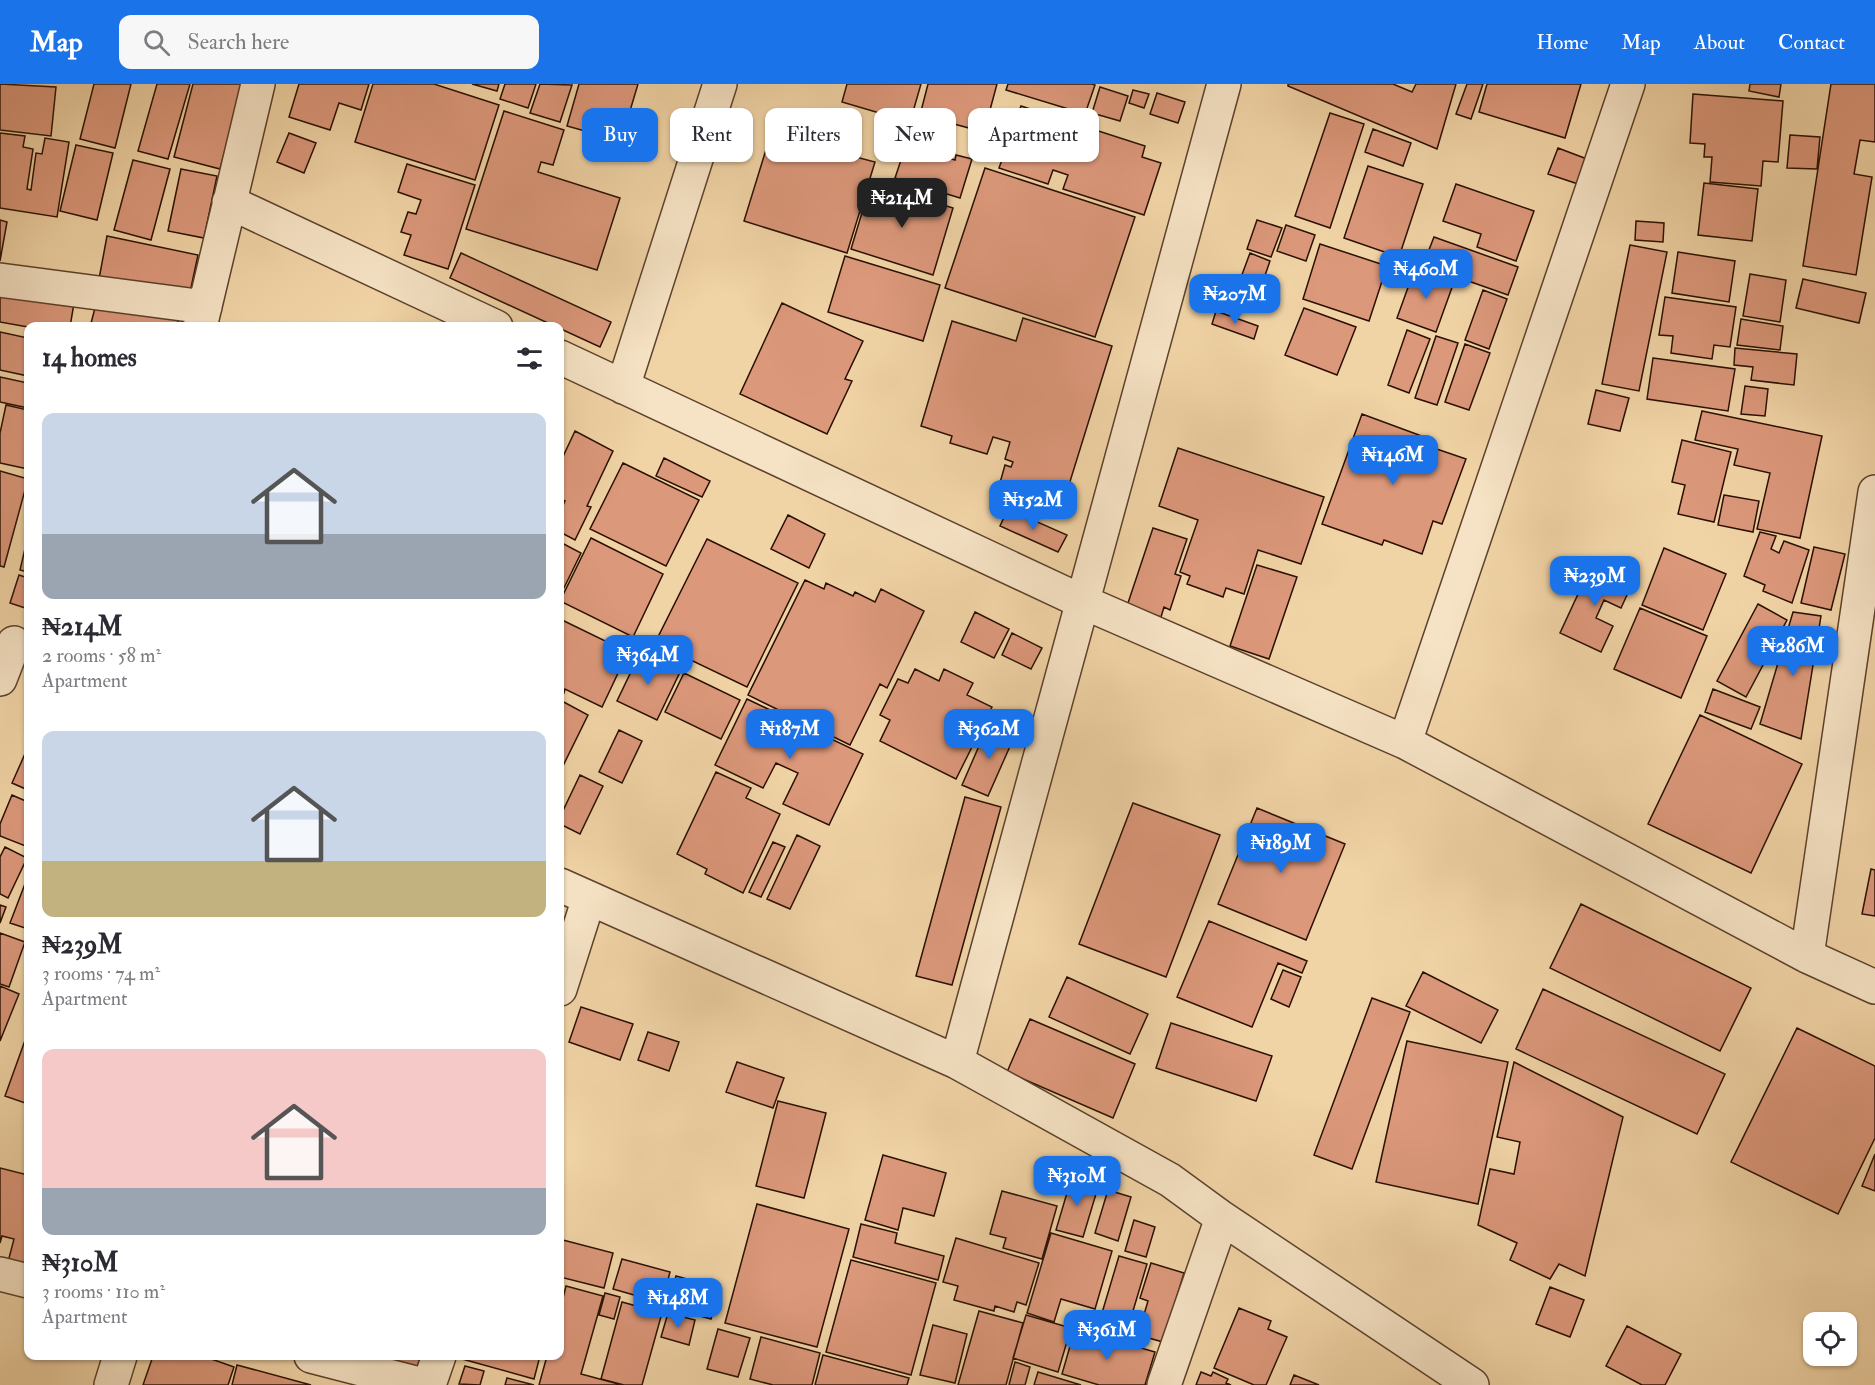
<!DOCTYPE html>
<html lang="en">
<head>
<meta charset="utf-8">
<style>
	:root { --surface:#fff; --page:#f7f7f7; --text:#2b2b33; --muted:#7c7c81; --accent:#1a73e8 }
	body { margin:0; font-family:"IM FELL Double Pica",serif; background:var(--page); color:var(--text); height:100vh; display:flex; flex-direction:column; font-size:22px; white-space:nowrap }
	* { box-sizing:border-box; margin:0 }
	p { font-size:20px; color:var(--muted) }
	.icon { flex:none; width:33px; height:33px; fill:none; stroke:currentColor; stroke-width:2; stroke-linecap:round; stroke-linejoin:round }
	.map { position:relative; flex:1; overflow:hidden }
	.drawer { position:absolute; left:24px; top:238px; width:540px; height:1038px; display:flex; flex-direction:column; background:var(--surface); border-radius:12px; box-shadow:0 2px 4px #0004 }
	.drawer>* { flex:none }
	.banner { position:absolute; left:582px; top:24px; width:570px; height:54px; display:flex; gap:12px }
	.fabs { position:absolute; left:1803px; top:1228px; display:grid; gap:12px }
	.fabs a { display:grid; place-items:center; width:54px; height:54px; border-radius:12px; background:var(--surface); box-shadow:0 2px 4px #0004; font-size:30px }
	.price { position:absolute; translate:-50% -51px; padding:0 14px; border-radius:12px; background:var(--accent); color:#fff; font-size:20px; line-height:39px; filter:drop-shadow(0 2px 3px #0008) }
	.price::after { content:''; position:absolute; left:50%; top:36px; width:18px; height:14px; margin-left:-9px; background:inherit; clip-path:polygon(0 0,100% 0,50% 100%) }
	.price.selected { background:#222; color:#fff }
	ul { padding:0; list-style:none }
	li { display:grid; align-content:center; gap:12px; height:318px; padding:0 18px }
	li span { display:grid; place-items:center; height:186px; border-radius:12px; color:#555 }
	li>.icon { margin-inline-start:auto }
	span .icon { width:108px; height:108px; fill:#fffc; stroke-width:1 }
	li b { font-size:26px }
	h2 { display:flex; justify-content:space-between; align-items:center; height:72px; padding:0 18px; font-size:26px }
	.chip { padding:0 21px; border-radius:12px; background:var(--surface); box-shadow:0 2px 4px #0004; font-size:21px; line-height:54px }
	.chip.selected { background:var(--accent); color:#fff }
	header { display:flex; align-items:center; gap:36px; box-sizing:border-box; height:84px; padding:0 30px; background:var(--accent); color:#fff }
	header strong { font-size:28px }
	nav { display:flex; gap:33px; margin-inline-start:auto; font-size:21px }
	.search { width:420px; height:54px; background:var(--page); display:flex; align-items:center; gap:15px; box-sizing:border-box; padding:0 21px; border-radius:12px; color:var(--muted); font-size:22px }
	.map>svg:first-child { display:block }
	.building { fill:#dc987b; stroke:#2a1003; stroke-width:1.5 }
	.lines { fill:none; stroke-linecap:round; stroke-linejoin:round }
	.minor-casing { stroke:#5c412c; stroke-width:36 }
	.minor { stroke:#f6e3c5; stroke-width:33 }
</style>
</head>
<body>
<header>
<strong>Map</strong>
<div class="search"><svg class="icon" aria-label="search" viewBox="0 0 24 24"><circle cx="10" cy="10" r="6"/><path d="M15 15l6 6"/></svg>Search here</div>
<nav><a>Home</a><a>Map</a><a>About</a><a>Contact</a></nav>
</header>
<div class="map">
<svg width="1875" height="1301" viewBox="0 0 1875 1301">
	<rect width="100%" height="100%" fill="#f1d4a6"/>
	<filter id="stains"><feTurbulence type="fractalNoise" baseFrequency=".00333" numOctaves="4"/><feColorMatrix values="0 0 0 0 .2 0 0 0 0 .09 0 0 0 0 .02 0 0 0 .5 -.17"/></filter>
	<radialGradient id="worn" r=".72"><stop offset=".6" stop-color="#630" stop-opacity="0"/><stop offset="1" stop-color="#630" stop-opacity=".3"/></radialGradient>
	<path class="building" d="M0,0L56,3L51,52L0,46Z
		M94,0H131L115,64L80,55Z
		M157,0H190L168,75L138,67Z
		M193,0H243L220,85L174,73Z
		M299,0H369L361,26L339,19L330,46L289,33Z
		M373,0H434L499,21L475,96L355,58Z
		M472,0H499L497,7Z
		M505,0H536L528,24L500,15Z
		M540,0L572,1L560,38L530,29Z
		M579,0H638L621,57L567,42Z
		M847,0H921L910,38L842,18Z
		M928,0H997L984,48L920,31Z
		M1008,0H1092L1095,1L1085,30L1006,6Z
		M1288,0H1393L1412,8L1416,0H1456L1437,65L1288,2Z
		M1467,0H1483L1471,35L1456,30Z
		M1487,0H1581L1565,54L1479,28Z
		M1750,0H1781L1779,13L1749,7Z
		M1831,0H1875V58L1860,56L1854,90L1872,93L1856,191L1803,182Z
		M1100,3L1128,12L1120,37L1092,29Z
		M1133,6L1149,10L1144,24L1129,19Z
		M1157,9L1185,18L1178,39L1150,30Z
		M1693,10L1783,17L1778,78L1763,77L1761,102L1710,98L1712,73H1704L1705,60L1690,59Z
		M1021,22L1145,62L1142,73L1161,79L1144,131L1063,105L1068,91L1053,86L1048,100L999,84Z
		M504,27L564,46L553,81L541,78L538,88L620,114L597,186L466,145Z
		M1330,29L1364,40L1330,144L1295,132Z
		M777,30L857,54L852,72L875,78L847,169L744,137Z
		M1373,45L1411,59L1403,82L1365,68Z
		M0,49L25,52L23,63L33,65L27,105L31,106L36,69L42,70L45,54L69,58L57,133L0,124Z
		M289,49L316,59L304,89L277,78Z
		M1790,51L1820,53L1817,85L1787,84Z
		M76,61L113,69L97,136L60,127Z
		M906,61L955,76L956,71L972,75L960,114L895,94Z
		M1558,64L1587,75L1578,100L1548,90Z
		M133,76L170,85L151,156L114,146Z
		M407,80L475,101L448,185L404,171L411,151L401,148L408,128L416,130L421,116L398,108Z
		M1368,82L1423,100L1399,173L1344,154Z
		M985,84L1135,133L1095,253L945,204Z
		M181,85L217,92L204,154L168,147Z
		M871,99L953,124L933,191L851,165Z
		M1704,99L1758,105L1752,157L1698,151Z
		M1456,100L1534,127L1516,177L1477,163L1481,150L1443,137Z
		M0,136L7,138L0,177Z
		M1257,136L1282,144L1271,173L1247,165Z
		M1636,137L1664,139L1663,158L1635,156Z
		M1286,141L1315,151L1306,177L1277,167Z
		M107,152L198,171L189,213L99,195Z
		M1434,153L1518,183L1508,211L1423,181Z
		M1320,160L1387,182L1369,237L1303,215Z
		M1630,161L1667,168L1639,307L1602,300Z
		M1678,168L1735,177L1729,218L1672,209Z
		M461,169L611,238L600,263L450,194Z
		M1250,169L1270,177L1261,203L1240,196Z
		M845,172L940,201L923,257L828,228Z
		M1415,184L1454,198L1436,248L1397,234Z
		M1750,190L1786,196L1780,238L1743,232Z
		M1803,195L1866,209L1859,239L1796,224Z
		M0,205L74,219L70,243H28L0,238Z
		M1483,206L1507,215L1489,265L1465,256Z
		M1665,213L1736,223L1730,263L1714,261L1712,275L1671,269L1673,252L1659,251Z
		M782,219L863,257L845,295L852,297L827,350L740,310Z
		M96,220L179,235L176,243H90Z
		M1304,224L1356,243L1337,291L1285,271Z
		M1216,227L1258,242L1254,255L1212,240Z
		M1023,234L1112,262L1059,433L996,413L1005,381L1011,383L1013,378L1005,375L1010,358L993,353L987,370L950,359L952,352L921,342L952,237L1016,257Z
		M1741,235L1783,242L1780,266L1737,261Z
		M1407,246L1430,255L1409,309L1388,301Z
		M0,248L28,254V292L0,286Z
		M1436,252L1458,259L1437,321L1415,314Z
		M1465,260L1490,269L1469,326L1445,318Z
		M1735,264L1797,270L1794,301L1751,296L1753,283L1734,281Z
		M1653,274L1735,285L1728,327L1647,315Z
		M0,293L28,299V324L0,318Z
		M1745,302L1768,305L1765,332L1741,330Z
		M1596,306L1629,314L1620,347L1588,340Z
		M6,321L28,326V385L0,379V349Z
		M1702,327L1822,352L1800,454L1757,445L1770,389L1734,381L1738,365L1695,356Z
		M1362,330L1427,354L1425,361L1466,375L1442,440L1433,437L1422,470L1384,456L1382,461L1322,440Z
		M575,347L613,367L587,422L591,423L575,456L560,448V428L565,417L560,415V379Z
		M1682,356L1731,368L1714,438L1678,430L1685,401L1672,398Z
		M1178,364L1324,413L1301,480L1258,466L1244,510L1226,504L1223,513L1187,500L1190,492L1180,488L1198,436L1159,422Z
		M664,374L710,397L702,413L656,392Z
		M623,379L699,416L666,482L590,445Z
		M0,387L28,395L4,483L0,482Z
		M1724,411L1759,417L1753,448L1718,441Z
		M1008,425L1067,451L1058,468L1000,442Z
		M788,431L825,450L809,484L771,465Z
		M1153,444L1187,455L1175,490L1181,492L1170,526L1164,523L1161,533L1127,522Z
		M1760,448L1776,452L1771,465L1779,469L1784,457L1809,466L1792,519L1763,507L1765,501L1744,492Z
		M28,452V488L20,486Z
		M591,454L663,490L633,553L560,517Z
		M707,455L798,499L747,603L655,559Z
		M560,458L581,469L560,512Z
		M1814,463L1845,470L1831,526L1801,519Z
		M1664,464L1726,490L1703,546L1642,521Z
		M1592,480L1633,498L1621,524L1604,516L1596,534L1613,542L1601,568L1560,549Z
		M1257,481L1297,493L1269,575L1230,562Z
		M19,491L28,494V525L10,519Z
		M805,496L824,505L826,499L853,512L855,508L875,518L881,505L924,527L887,604L880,600L850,661L748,611Z
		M1758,520L1787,536L1746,613L1717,597Z
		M1640,524L1707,552L1681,614L1614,585Z
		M975,528L1009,545L994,574L961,558Z
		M1793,528L1821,532L1801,655L1760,640Z
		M560,535L628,568L602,623L565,605L564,609L560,607Z
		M1012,549L1042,564L1031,585L1002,571Z
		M640,569L680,588L657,636L617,617Z
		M915,585L939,597L944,585L973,599L967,611L992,623L956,695L880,657L890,636L880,631L898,595L908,599Z
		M684,589L740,616L721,655L665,628Z
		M1713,605L1760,623L1751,645L1705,628Z
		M747,615L863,670L829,741L783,720L798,689L776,679L763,704L715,681Z
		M560,616L588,631L560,688Z
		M1700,631L1802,680L1751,789L1648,740Z
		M989,639L1015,651L988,712L962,701Z
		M619,646L642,657L622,699L599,688Z
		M28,663V706L12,699Z
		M716,688L751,704L746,714L780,730L743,809L705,790L707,785L677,770Z
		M580,691L603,702L580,750L560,740V733Z
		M12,711L28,718V763L0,752V740Z
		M965,713L1001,723L952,901L916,892Z
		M1133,719L1220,751L1166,893L1079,860Z
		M1257,724L1345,760L1306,856L1218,820Z
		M797,751L820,762L790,825L767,815Z
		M773,758L785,763L761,813L749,808Z
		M5,763L27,774L8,814L0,810V773Z
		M1871,785L1875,786V832L1862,830Z
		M28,792V845L10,839Z
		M1581,820L1751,904L1720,967L1550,884Z
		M0,821L6,823L0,839Z
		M1209,837L1307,877L1302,889L1278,879L1252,943L1177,913Z
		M0,849L25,858L9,903L0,900Z
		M1283,886L1301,893L1289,923L1271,915Z
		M1423,888L1498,926L1481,959L1406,922Z
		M1067,893L1148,930L1130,970L1049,933Z
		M0,902L19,910L0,957Z
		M1543,905L1725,990L1697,1050L1516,965Z
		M1372,914L1410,928L1352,1085L1314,1071Z
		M581,923L633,940L620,976L569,958Z
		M1030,935L1135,980L1113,1034L1007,988Z
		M1171,939L1272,972L1256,1017L1156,984Z
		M1797,944L1875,982V1054L1838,1130L1731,1078Z
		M28,948V1020L5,1012Z
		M648,948L679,958L669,987L638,976Z
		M1407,957L1508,978L1478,1120L1376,1098Z
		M737,978L784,994L773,1024L726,1008Z
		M1514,978L1623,1033L1585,1192L1559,1180L1550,1195L1510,1176L1517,1159L1478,1141L1490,1085L1514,1090L1520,1058L1497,1053Z
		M778,1017L826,1029L804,1114L756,1102Z
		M1875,1070V1107L1862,1102Z
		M883,1071L946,1089L934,1132L903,1124L898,1146L865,1136Z
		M0,1084L28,1091V1173L26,1182L8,1178L14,1155L2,1152L0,1159Z
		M1072,1092L1099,1100L1083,1153L1056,1146Z
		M1108,1106L1131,1113L1118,1157L1095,1149Z
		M1002,1107L1057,1122L1042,1175L1003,1164L1006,1154L990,1150Z
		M757,1120L849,1145L817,1263L725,1239Z
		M1134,1136L1155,1143L1146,1173L1125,1167Z
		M861,1140L897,1149L895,1159L944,1172L938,1196L853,1173Z
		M1051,1149L1112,1167L1095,1225L1061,1215L1054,1238L1027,1229Z
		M956,1154L1039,1179L1026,1221L1017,1218L1014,1228L995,1222L994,1227L954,1216L958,1202L943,1198Z
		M563,1156L613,1169L604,1204L560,1193V1169Z
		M1119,1172L1147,1180L1124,1257L1096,1249Z
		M622,1175L670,1188L662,1219L613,1205Z
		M851,1176L936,1199L911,1291L826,1268Z
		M1151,1179L1184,1189L1163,1258L1138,1251L1148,1217L1140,1214Z
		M676,1192L720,1204L711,1235L668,1223Z
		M566,1202L603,1212L581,1290L622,1301H539L547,1272H560V1226Z
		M1550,1203L1584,1216L1570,1253L1536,1240Z
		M605,1209L620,1213L614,1235L599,1231Z
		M622,1218L662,1229L642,1301H624L601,1295Z
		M1239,1224L1271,1237L1268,1245L1287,1253L1266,1301H1254L1214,1284Z
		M979,1227L1023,1239L1006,1301H958Z
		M668,1229L695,1236L689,1261L661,1253Z
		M1026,1231L1071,1244L1058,1288L1013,1274Z
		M933,1241L967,1250L955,1299L920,1291Z
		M1627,1242L1681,1270L1665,1301H1642L1606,1282Z
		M718,1245L750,1254L738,1293L707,1285Z
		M1075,1245L1155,1268L1145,1301H1099L1062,1290Z
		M761,1253L820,1269L812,1301H773L750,1295Z
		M823,1271L909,1294L907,1301H815Z
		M153,1272H203L234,1283L228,1301H143Z
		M377,1272H420L417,1286L376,1278Z
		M463,1272H540L534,1295L462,1275Z
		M1015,1278L1030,1283L1025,1301H1009Z
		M237,1281L311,1301H232Z
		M465,1282L484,1287L480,1301L459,1300Z
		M1038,1288L1081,1301H1034Z
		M1201,1288L1211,1292L1213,1288L1228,1295L1226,1299L1231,1301H1196Z
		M1294,1291L1319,1301H1290Z
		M507,1294L534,1301H505Z"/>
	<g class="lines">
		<defs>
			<path id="minor" d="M229,118L496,243
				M0,196L205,223
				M200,243L258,0
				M560,273L1083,518L1405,658L1807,872L1875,903
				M623,303L720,0
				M0,595L14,559
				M1405,658L1628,0
				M560,801L957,978L1170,1096L1222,1134L1472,1301
				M1807,872L1875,408
				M560,905L589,814
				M957,978L1224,0
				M0,1190L28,1197
				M311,1272L423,1301
				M111,1301L120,1272
				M429,1301L439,1272
				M1164,1301L1222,1134"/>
		</defs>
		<use href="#minor" class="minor-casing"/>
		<use href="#minor" class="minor"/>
	</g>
	<rect width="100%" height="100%" filter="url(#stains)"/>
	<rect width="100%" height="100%" fill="url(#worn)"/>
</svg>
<div class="fabs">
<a><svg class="icon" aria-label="locate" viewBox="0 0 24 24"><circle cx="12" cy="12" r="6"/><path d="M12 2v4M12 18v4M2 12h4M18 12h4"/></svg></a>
</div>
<b class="price selected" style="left:902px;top:145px">₦214M</b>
<b class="price" style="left:1426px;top:216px">₦460M</b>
<b class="price" style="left:1235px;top:241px">₦207M</b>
<b class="price" style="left:1393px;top:402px">₦146M</b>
<b class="price" style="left:1033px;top:447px">₦152M</b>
<b class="price" style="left:1595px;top:523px">₦239M</b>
<b class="price" style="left:1793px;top:593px">₦286M</b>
<b class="price" style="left:648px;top:602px">₦364M</b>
<b class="price" style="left:790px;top:676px">₦187M</b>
<b class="price" style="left:989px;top:676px">₦362M</b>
<b class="price" style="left:1281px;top:790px">₦189M</b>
<b class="price" style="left:1077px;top:1123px">₦310M</b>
<b class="price" style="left:678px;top:1245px">₦148M</b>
<b class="price" style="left:1107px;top:1277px">₦361M</b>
<div class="banner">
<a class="chip selected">Buy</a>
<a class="chip">Rent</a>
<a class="chip">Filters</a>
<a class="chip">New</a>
<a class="chip">Apartment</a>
</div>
<section class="drawer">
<h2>14 homes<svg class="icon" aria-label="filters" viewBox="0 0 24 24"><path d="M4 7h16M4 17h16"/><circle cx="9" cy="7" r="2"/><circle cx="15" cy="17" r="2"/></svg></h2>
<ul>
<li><span style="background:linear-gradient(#c9d6e8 65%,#9aa5b1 0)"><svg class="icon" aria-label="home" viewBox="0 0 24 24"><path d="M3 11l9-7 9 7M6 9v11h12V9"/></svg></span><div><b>₦214M</b><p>2 rooms · 58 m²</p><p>Apartment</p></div></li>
<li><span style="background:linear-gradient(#c9d6e8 70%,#c2b280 0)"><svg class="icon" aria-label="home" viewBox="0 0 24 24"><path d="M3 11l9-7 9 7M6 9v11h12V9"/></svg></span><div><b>₦239M</b><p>3 rooms · 74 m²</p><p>Apartment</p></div></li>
<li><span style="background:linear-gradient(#f6c9c9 75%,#9aa5b1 0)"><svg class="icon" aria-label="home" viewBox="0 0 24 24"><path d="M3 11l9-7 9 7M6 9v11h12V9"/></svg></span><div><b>₦310M</b><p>3 rooms · 110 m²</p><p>Apartment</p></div></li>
</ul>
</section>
</div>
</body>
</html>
